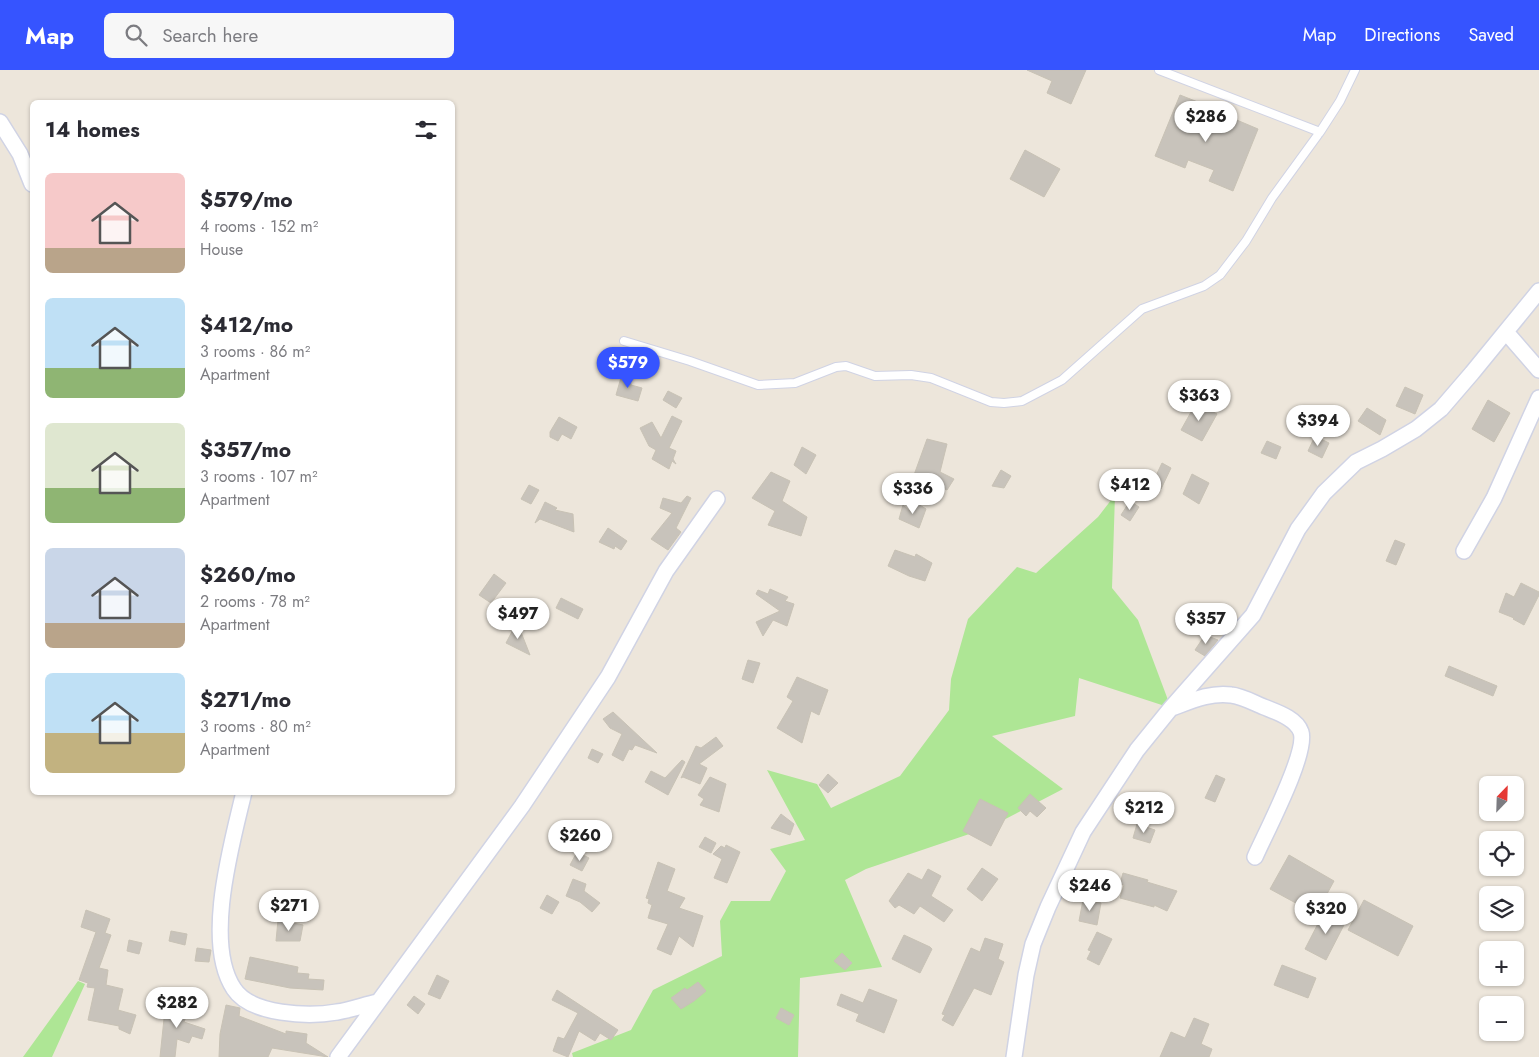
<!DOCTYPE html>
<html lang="en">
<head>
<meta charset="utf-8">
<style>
	:root { --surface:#fff; --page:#f7f7f7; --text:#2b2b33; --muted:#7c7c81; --accent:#3654ff }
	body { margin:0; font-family:Jost,sans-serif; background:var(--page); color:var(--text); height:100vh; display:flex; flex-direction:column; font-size:19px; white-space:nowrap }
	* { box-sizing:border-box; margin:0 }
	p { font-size:16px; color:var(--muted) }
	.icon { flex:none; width:28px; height:28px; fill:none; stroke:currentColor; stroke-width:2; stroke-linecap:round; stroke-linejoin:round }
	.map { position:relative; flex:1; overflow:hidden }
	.sheet { position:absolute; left:30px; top:30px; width:425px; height:695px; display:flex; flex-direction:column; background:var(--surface); border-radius:8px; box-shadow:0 1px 4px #0004 }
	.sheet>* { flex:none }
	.needle { width:32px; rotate:23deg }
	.controls { position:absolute; left:1479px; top:706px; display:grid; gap:10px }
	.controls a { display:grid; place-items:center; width:45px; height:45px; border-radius:8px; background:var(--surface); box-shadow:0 1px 4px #0004; font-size:25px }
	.price { position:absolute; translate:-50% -42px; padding:0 11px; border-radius:18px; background:#fff; color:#222; font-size:16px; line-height:32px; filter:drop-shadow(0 1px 2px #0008) }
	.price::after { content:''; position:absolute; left:50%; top:30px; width:15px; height:11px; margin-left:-8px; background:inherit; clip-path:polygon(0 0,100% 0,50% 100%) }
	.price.selected { background:var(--accent); color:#fff }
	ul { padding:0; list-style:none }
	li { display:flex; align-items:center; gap:15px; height:125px; padding:0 15px }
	li span { display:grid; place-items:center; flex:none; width:140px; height:100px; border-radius:8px; color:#555 }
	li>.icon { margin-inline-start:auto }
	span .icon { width:60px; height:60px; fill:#fffc; stroke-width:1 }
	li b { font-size:21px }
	h2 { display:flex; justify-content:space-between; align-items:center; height:60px; padding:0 15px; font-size:21px }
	header { display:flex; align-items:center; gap:30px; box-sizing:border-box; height:70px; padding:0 25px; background:var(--accent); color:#fff }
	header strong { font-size:24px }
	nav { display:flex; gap:28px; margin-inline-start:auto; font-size:18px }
	.search { width:350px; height:45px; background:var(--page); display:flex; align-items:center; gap:12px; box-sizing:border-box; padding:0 18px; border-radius:8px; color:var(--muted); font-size:19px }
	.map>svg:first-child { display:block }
	.green { fill:#aee695 }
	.building { fill:#c8c3bb; stroke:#c8c2b5 }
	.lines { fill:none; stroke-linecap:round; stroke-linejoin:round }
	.service-casing { stroke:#d0d3e4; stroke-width:10 }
	.minor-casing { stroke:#d0d3e4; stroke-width:18 }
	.service { stroke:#fff; stroke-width:8 }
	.minor { stroke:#fff; stroke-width:15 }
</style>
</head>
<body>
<header>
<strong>Map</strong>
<div class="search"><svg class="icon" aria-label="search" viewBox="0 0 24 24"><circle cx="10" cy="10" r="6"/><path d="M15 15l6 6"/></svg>Search here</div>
<nav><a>Map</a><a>Directions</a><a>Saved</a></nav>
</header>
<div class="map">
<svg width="1539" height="987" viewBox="0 0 1539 987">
	<rect width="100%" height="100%" fill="#ede6db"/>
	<path class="green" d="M1115,425L1112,518L1138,550L1171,638L1079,608L1075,646L992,666L1063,719L990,757L866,799L845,810L882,897L800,908L798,987H573L572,983L631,960L653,920L722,886L720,851L731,831H770L786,801L770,779L805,770L767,700L817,714L831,738L900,706L949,640L951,609L968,549L1017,497L1036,503L1098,447Z
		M78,911L85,914L52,987H23Z"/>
	<path class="building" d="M1027,0H1086L1071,34L1047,23L1052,11Z
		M1180,25L1208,36L1201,54L1226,63L1232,48L1258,59L1233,121L1209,111L1214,100L1188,90L1185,98L1155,86Z
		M1025,80L1060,99L1044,127L1010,109Z
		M622,304L630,306L631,315L642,318L638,331L616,325Z
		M1405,317L1423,325L1415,344L1396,336Z
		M668,321L682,328L676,338L663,330Z
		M1488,330L1510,343L1494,372L1472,359Z
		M1196,333L1217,344L1202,371L1181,360Z
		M1367,338L1386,350L1380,365L1358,351Z
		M672,346L682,351L669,378L676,381L673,389L676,394L672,391L669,399L652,389L656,380L649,376L640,358L652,352L661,368Z
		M559,347L577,357L571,369L562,364L558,371L550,367V362Z
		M1315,366L1329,373L1322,388L1308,381Z
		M927,369L947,374L940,402L954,409L947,420L914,405Z
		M1267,371L1281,377L1276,389L1261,383Z
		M802,377L816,385L806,404L794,395Z
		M1162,393L1171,398L1161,419L1152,414Z
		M1001,400L1011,406L1004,418L992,416Z
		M771,402L790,411L782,431L807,447L801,466L768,455L775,441L752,428Z
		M1192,404L1209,413L1199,434L1183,424Z
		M529,415L539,420L531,434L521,429Z
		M687,426L691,428L676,458L681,462L668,480L651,469L672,443L660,438L663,428L681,433Z
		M1130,431L1139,437L1130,451L1121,445Z
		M545,432L557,438L555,440L573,444L574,462L540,449L535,453Z
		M915,432L926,439L919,458L899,449L903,435L911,442Z
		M608,458L627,471L621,480L615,476L614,479L599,472Z
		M1395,470L1405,474L1396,495L1386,491Z
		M895,480L915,487L916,484L932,493L925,511L909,506L888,496Z
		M494,504L506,513L491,533L479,525Z
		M1521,513L1539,522V525L1524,555L1513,549L1514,548L1499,542L1506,523L1514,527Z
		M770,519L788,527L785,531L794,534L787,556L773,550L763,566L756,552L780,541L756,524L758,520L768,524Z
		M561,528L583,539L578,549L556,538Z
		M517,552L530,585L506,573Z
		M1205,565L1218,570L1205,586L1195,580Z
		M748,590L760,593L753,613L742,609Z
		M1449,596L1497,616L1493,626L1445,606Z
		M797,607L828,620L819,645L811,641L802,673L777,658L793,631L787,627Z
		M613,642L657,683L635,675L632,680L629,679L623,691L612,685L622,664L610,658L603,649Z
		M716,667L723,676L699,694L707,698L700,714L683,707L681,708L696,676L701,678Z
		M592,679L603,684L598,693L588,688Z
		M682,690L685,692L668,725L645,712L651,701L665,708Z
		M828,704L838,713L828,723L819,715Z
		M1216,705L1225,709L1215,732L1205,728Z
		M710,707L726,714L719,742L700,735L704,729L698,725Z
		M1030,724L1046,738L1037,747L1030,741L1026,746L1018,738Z
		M980,729L1008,743L991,776L963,761Z
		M781,744L794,754L790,765L771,758Z
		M1137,754L1155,760L1150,773L1133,768Z
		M705,767L716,773L711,783L699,777Z
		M726,775L740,782L727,813L714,808L722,789L713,784L721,776L725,778Z
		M577,782L589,788L582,801L570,795Z
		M1289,785L1334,811L1316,844L1270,819Z
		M658,792L675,799L667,821L685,828L679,838L703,846L693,877L679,866L671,885L657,879L668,854L648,848L652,835L648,833L649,829L646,828Z
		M982,798L998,809L982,831L967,819Z
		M928,799L941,806L931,826L953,840L944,852L920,836L914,844L899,835L895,838L889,831L908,803L922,810Z
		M1123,803L1148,810L1147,812L1177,821L1167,841L1154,835V837L1120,828L1124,815L1120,814Z
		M573,809L586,814L584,821L600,833L592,842L580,832L566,826Z
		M547,825L559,832L552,844L540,838Z
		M1083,830L1101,833L1097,855L1079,851Z
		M1364,830L1413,856L1398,886L1348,860Z
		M86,840L110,849L105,863L111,865L99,898L108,900L106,915L123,919L118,940L136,945L130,964L119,959V956L88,950L95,918L87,917L88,913L79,910L96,862L81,857Z
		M1325,840L1346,851L1326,890L1305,879Z
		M278,850L303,855L300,871H276Z
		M171,861L187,864L185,875L169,871Z
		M1097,862L1112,869L1099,895L1087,889L1091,881L1088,880Z
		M904,865L930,877L932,879L920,903L892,889Z
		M985,868L1003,874L998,889L1004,892L991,925L974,918L953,956L942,950L945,945L942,944L971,878L980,882Z
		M129,870L142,873L139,884L127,881Z
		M197,878L211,880L209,892L195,891Z
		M842,883L852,893L845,900L834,891Z
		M250,887L298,897L297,903L309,904L308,909L324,910L323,920L290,918L245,909Z
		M1282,895L1316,908L1308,928L1274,915Z
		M437,905L449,911L440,929L428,924Z
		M698,912L706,921L694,931L681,939L671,928L685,918L687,920Z
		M869,919L897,930L884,963L856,951L859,944L837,935L841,924L863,933Z
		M557,920L618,960L611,970L600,963L595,971L579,961L568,987L553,981L558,967L564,969L578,943L552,930Z
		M414,926L425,934L418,944L407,935Z
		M166,930L190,936L184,952L205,959L202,969L192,966L189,973L177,969L175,987H160Z
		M226,935L240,938L239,946L286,964V961L307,964L306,973L328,987L272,978L268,987H219L220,964Z
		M781,938L794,945L789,955L776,948Z
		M1194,948L1209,954L1201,974L1212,979L1209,987H1160L1171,962L1185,968Z"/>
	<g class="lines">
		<defs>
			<path id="service" d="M1159,0L1320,62
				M624,271L690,291L758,315L795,313L836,297L846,296L875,306L911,305L931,308L991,332L1004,333L1022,331L1062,310L1142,239L1204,216L1220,205L1246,171L1272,128L1320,62L1340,31L1355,0"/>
			<path id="minor" d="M0,52L20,84L32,114
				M1506,262L1539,300
				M1464,481L1494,428L1539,328
				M1172,638C1191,631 1211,622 1231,625C1242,626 1254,633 1264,637C1276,642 1296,648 1301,662C1308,683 1265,764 1255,787
				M244,722C232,773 203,873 234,919C251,945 309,947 337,942C350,940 364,935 377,932
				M338,987L522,736L608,607L666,501L717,429
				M1014,987L1026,905L1033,874L1048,837L1083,762L1137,680L1171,638L1253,545L1298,459L1324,423L1356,392L1382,379L1416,359L1441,339L1472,303L1539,221"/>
		</defs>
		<use href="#service" class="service-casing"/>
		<use href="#minor" class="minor-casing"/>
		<use href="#service" class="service"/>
		<use href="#minor" class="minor"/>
	</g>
</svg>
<div class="controls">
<a><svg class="needle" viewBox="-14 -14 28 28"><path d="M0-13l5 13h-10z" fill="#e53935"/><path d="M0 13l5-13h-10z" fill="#7c7c81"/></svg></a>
<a><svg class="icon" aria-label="locate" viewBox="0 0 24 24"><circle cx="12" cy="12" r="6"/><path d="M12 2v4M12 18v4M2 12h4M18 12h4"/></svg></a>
<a><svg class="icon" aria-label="layers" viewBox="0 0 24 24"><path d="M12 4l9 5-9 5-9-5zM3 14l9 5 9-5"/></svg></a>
<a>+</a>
<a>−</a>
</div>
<b class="price" style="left:1206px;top:73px">$286</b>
<b class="price selected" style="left:628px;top:319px">$579</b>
<b class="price" style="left:1199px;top:352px">$363</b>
<b class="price" style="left:1318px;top:377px">$394</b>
<b class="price" style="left:1130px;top:441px">$412</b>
<b class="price" style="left:913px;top:445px">$336</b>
<b class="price" style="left:518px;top:570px">$497</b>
<b class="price" style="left:1206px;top:575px">$357</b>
<b class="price" style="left:1144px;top:764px">$212</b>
<b class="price" style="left:580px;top:792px">$260</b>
<b class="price" style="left:1090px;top:842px">$246</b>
<b class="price" style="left:289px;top:862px">$271</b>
<b class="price" style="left:1326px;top:865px">$320</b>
<b class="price" style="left:177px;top:959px">$282</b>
<section class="sheet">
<h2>14 homes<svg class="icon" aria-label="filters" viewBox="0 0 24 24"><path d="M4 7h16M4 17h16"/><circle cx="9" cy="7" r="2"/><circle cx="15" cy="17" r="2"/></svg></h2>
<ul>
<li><span style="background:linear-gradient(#f6c9c9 75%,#b9a48a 0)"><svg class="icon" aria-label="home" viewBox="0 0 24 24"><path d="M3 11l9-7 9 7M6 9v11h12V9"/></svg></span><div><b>$579/mo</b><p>4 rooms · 152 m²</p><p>House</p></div></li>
<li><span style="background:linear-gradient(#bfe0f5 70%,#8fb573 0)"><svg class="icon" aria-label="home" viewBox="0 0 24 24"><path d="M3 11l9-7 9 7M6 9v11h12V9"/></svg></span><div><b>$412/mo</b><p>3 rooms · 86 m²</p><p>Apartment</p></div></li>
<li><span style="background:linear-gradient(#dfe7d0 65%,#8fb573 0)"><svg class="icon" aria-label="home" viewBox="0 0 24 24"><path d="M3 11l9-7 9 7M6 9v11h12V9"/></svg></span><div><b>$357/mo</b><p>3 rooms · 107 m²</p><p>Apartment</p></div></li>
<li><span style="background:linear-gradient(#c9d6e8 75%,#b9a48a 0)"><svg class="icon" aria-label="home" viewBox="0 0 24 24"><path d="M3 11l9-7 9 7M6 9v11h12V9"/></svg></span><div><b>$260/mo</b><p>2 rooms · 78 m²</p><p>Apartment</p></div></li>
<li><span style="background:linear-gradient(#bfe0f5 60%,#c2b280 0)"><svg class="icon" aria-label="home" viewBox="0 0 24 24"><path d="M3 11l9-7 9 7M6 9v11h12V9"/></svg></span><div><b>$271/mo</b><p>3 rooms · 80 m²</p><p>Apartment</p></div></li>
</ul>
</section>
</div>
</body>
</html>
